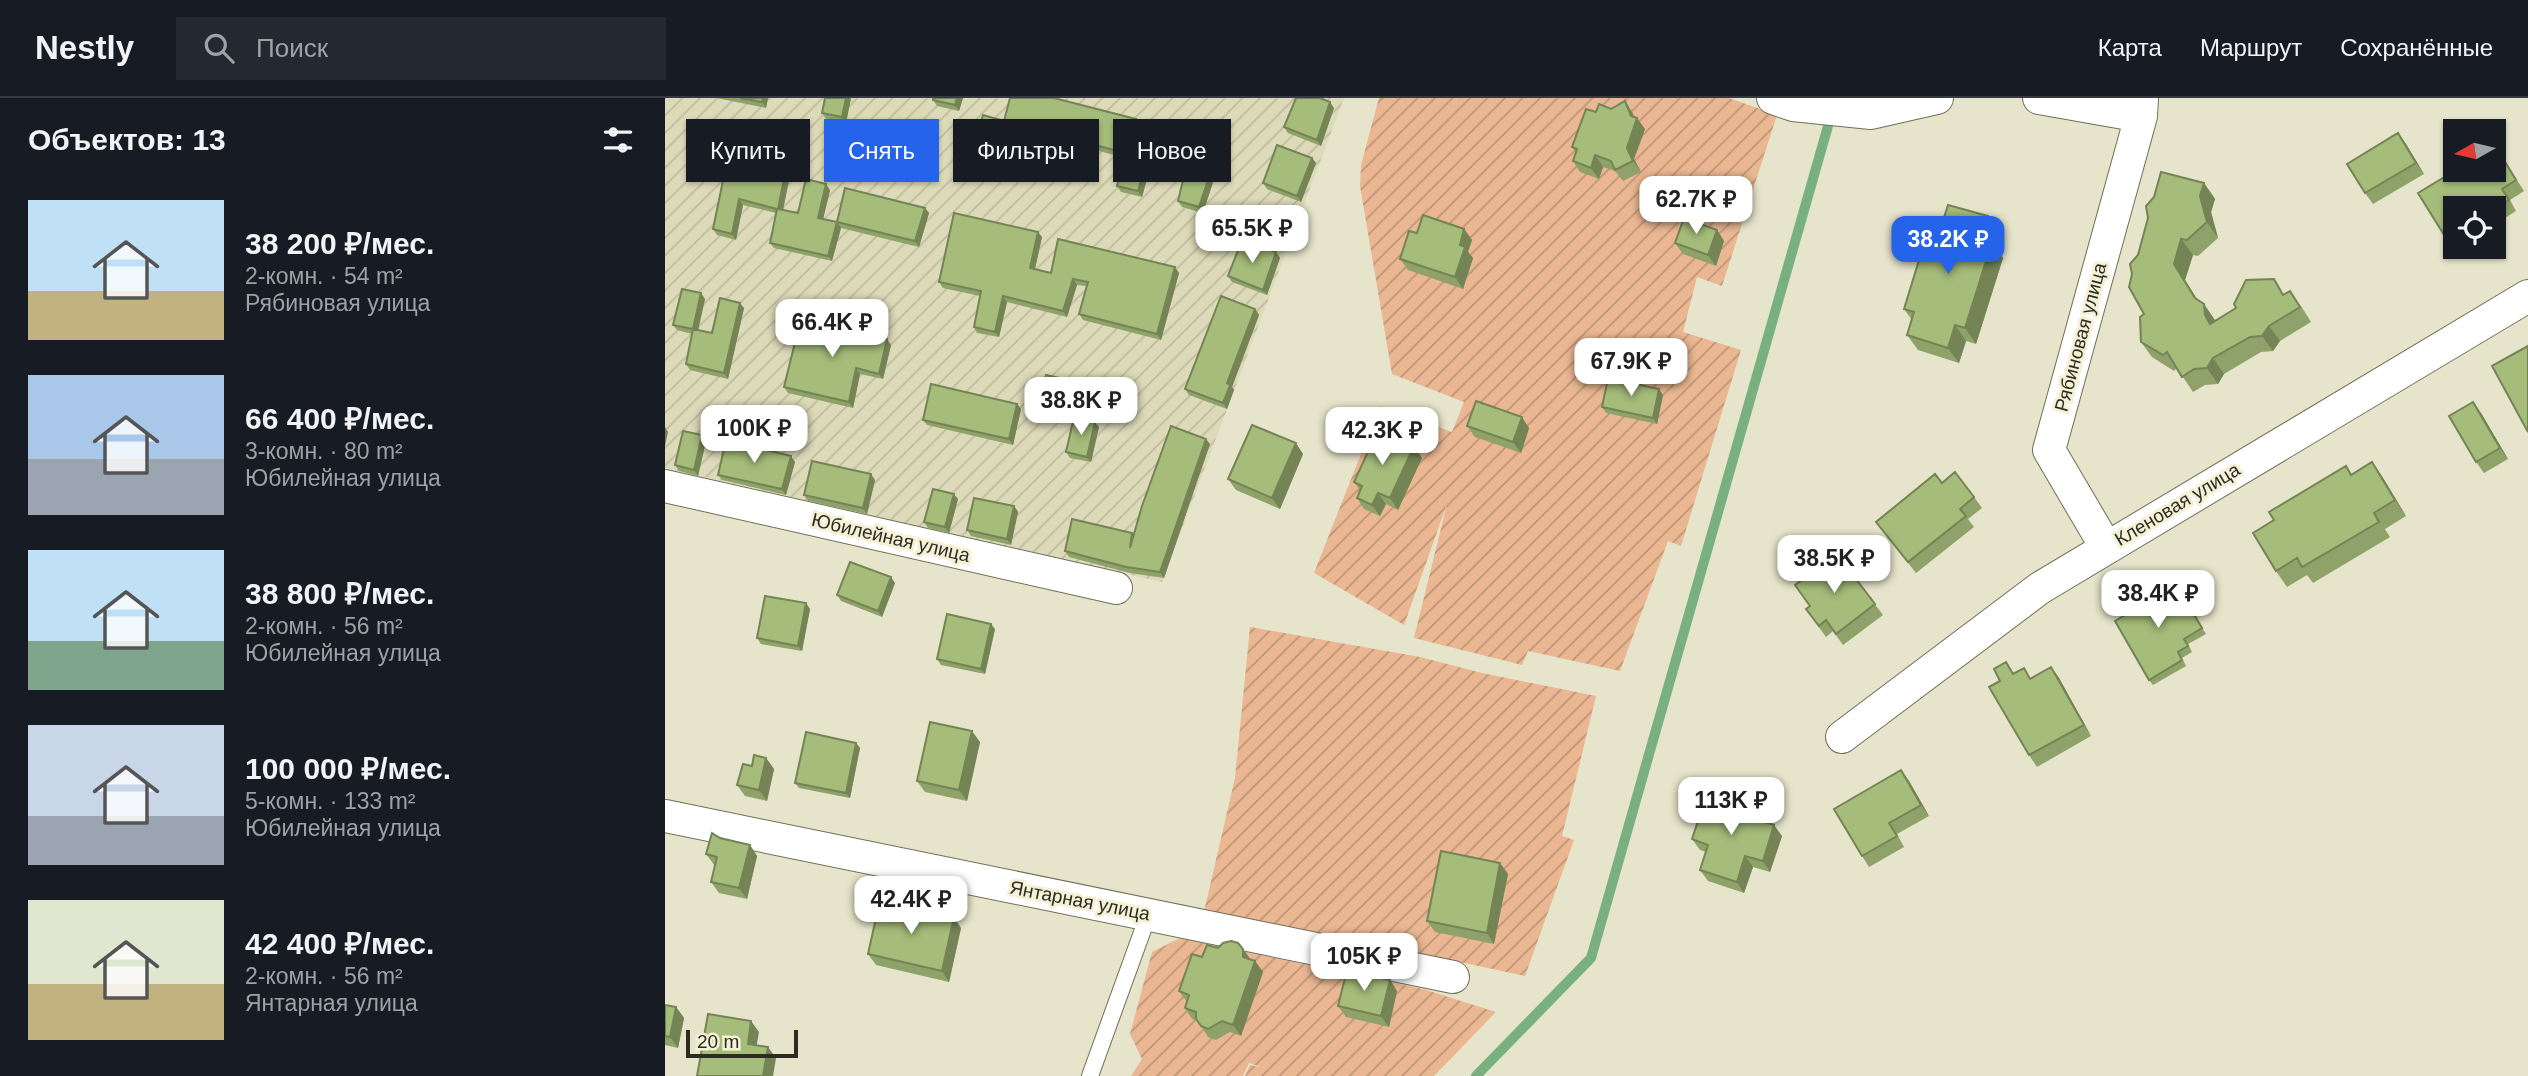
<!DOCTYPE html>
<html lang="ru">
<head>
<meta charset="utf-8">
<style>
	:root { --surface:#171b24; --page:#242831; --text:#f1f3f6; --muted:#9ea1a6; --line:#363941; --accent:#2563eb }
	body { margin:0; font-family:Helvetica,sans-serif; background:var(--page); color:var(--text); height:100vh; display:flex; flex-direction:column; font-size:26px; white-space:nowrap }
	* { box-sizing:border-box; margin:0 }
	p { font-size:23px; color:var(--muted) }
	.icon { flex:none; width:38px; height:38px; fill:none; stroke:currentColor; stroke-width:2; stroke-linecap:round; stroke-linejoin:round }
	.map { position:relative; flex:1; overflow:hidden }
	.side { display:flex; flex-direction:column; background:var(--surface); width:665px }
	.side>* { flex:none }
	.banner { position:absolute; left:21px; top:21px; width:665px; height:63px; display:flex; gap:14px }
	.needle { width:46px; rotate:262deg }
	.tools { position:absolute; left:1778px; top:21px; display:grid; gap:14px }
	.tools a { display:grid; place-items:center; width:63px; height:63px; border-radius:0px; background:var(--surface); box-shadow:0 2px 5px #0004; font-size:35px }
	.scale { position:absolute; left:21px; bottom:18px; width:112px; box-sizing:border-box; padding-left:7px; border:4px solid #2d2c22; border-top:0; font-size:19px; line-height:24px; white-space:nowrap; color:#2d2c22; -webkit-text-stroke:5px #f4f1d7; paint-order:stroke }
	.price { position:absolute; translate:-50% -60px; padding:0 16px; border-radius:14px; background:#fff; color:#222; font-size:23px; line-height:46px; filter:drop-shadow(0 2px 4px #0008) }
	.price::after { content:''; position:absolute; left:50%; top:42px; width:21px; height:16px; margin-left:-10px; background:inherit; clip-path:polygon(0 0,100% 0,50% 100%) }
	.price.on { background:var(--accent); color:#fff }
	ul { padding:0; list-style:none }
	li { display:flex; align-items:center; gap:21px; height:175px; padding:0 28px }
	li span { display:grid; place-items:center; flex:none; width:196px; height:140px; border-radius:0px; color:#555 }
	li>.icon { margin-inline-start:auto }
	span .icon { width:84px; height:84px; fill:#fffc; stroke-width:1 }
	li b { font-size:30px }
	h2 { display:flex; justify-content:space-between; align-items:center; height:84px; padding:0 28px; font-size:30px }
	.pill { padding:0 24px; border-radius:0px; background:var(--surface); box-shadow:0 2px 5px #0004; font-size:24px; line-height:63px }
	.pill.on { background:var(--accent); color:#fff }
	header { display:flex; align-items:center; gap:42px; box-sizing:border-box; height:98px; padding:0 35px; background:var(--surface); border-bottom:2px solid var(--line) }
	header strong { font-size:33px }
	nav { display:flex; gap:38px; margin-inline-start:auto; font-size:24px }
	.search { width:490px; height:63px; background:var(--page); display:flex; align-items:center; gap:18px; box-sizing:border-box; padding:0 24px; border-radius:0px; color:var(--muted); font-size:26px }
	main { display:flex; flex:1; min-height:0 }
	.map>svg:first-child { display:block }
	.industrial { fill:url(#industrial-furrows) }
	.garden { fill:url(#garden-furrows) }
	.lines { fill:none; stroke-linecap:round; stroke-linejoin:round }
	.stream { stroke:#79b07f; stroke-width:10 }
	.service-casing { stroke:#716e58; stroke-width:18 }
	.minor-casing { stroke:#716e58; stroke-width:34 }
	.service { stroke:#fff; stroke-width:16 }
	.minor { stroke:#fff; stroke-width:32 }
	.wall { fill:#8ea269 }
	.shaded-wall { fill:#748455 }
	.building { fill:#a5bc7a; stroke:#748455; stroke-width:2 }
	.labels { text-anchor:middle; stroke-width:6; stroke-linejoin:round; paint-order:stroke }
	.street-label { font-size:19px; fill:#2d2c22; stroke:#f4f1d7 }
</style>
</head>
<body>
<header>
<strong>Nestly</strong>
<div class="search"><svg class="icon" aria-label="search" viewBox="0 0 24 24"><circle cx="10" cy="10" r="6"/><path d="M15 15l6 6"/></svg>Поиск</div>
<nav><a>Карта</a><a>Маршрут</a><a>Сохранённые</a></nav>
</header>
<main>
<section class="side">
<h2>Объектов: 13<svg class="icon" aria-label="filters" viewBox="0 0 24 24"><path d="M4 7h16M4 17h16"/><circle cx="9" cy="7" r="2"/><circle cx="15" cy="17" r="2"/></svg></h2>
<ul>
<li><span style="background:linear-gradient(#bfe0f5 65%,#c2b280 0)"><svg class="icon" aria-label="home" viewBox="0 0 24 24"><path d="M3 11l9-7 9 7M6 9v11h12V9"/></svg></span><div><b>38 200 ₽/мес.</b><p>2-комн. · 54 m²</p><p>Рябиновая улица</p></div></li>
<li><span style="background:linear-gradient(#a9c7e8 60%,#9aa5b1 0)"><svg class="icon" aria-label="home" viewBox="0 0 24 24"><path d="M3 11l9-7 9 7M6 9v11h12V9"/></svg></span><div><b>66 400 ₽/мес.</b><p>3-комн. · 80 m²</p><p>Юбилейная улица</p></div></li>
<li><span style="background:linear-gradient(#bfe0f5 65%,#7fa58c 0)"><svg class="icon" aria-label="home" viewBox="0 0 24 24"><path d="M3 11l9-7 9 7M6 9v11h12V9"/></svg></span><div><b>38 800 ₽/мес.</b><p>2-комн. · 56 m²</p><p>Юбилейная улица</p></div></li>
<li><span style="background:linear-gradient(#c9d6e8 65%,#9aa5b1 0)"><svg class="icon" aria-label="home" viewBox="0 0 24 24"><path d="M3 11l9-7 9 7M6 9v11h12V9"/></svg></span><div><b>100 000 ₽/мес.</b><p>5-комн. · 133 m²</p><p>Юбилейная улица</p></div></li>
<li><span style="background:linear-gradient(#dfe7d0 60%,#c2b280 0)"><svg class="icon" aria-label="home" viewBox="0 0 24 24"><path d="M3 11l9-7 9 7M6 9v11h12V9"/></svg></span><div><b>42 400 ₽/мес.</b><p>2-комн. · 56 m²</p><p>Янтарная улица</p></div></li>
</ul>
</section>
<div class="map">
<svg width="1863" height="978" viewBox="0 0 1863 978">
	<defs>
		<pattern id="industrial-furrows" width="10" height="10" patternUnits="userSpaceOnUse" patternTransform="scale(1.75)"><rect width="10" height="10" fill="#dddab9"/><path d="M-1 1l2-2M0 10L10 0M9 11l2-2" fill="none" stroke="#bebb9f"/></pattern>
		<pattern id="garden-furrows" width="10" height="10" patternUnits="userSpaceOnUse" patternTransform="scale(1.75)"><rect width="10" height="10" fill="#eab792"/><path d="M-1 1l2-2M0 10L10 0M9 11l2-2" fill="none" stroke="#be9577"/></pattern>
	</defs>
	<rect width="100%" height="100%" fill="#e6e4ca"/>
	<path class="industrial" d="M0,0H679L497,484L0,370Z"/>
	<path class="garden" d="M714,0H1064L1112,17L1057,188L1032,179L1018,234L1076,252L1016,448L1003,443L955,573L863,553L857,567L749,540L782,406L739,527L649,475L715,308L787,334L799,304L727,276L695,88L696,67Z
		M585,529L755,559L817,575L931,598L897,738L909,742L860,878L744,853L654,848L538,818L570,680Z
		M515,840L758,891L831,914L769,978H580L585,967L596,969L584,965L578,978H466L477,961L465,936L487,854Z"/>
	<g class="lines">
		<path class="stream" d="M811,978L926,860L1167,14"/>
		<defs>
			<path id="service" d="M425,978L484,815"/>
			<path id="minor" d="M1108,0L1128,7L1206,15L1272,0
				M1374,0L1476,18L1477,0
				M0,388L451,490
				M1441,449L1384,352L1476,18
				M1177,639L1375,490L1863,198
				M0,718L788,879"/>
		</defs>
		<use href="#service" class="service-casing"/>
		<use href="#minor" class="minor-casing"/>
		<use href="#service" class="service"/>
		<use href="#minor" class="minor"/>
	</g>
	<path class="wall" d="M51,0H103L101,10Z
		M186,0L181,25L161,21L157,15Z
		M298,0L294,13L272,8L268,2Z
		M669,10L656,48L623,35L619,29Z
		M946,11L967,14L969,19L980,31L969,61L976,74L958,83L950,73L938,69L934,81L915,74L908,63L911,55L907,49L931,14Z
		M471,21L475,27L468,57L482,60L536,42L529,71L549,81L538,115L517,109L513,103L520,75L486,66L477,99L456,94L452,88L460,60L386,40L377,74L311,58L307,52L339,23Z
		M1741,46L1759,76L1708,106L1700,95Z
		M1836,57L1859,93L1845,102L1851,113L1829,127V110H1790V149H1793L1788,151L1753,95L1791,72H1829V62Z
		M647,60L651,65L636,104L602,91L598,85Z
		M62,63L120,76L124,82L118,112L133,115L165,92L158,121L172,124L260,110L264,115L254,149L176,130L167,163L109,150L105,145L111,115L78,107L71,142L52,137L48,131Z
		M1539,85L1550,101L1546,114L1553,140L1533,158L1528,157L1520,182L1532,202L1550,223L1619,196L1636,208L1646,224L1615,243L1608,253L1596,254L1559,276L1553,286L1540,287L1528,294L1512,270L1509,273L1487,259L1476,244L1479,216Z
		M1276,129L1334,134L1330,149L1338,160L1311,246L1301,243L1294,265L1253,252L1242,237L1247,222L1239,211Z
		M799,131L807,142L803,154L808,160L798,191L743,172L735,161L752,135Z
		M1052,132L1059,143L1051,168L1018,156L1010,145Z
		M377,139L370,171L386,175H514L496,242L418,222L414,216L421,188L412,187L402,219L342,204L334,239L312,235L309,229L315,198L278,190L274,184Z
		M611,154L615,160L602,197L567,184L563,178Z
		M40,201L33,232L47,235L79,210L63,281L25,272L21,266L27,236L12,232L8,227Z
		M590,211L594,217L567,289L569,292L562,311L524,297L520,291Z
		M226,247L218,281L195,276L188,310L123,295L119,289Z
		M403,287L395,320L377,316L373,310Z
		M998,297L992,326L941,315L937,309Z
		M352,306L356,311L348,347L262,327L258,322Z
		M1816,315L1843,361L1819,375L1811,364Z
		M802,328L864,330L856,355L810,339Z
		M434,329L426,364L405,360L401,354Z
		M41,343L33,378L14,373L10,367Z
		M545,346L499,480L465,475L404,459L400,453L467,435L469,437Z
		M638,356L615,411L571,392L563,381Z
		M757,360L733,412L721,406L715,418L699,411L692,400L695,392L689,384Z
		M130,364L121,397L57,382L53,377Z
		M1707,364L1718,380L1741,418L1720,431L1725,439L1648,485L1642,477L1622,489L1611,473L1687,376Z
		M210,382L202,416L143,403L139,397Z
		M1277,385L1309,399L1317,410L1303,421L1309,429L1251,475L1211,424Z
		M293,401L284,435L263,430L259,424Z
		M349,408L353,414L346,447L306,438L302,432Z
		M1172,456L1218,517L1178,547L1168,533L1161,539L1141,511L1145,508Z
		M230,485L217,519L176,503L172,497Z
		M1515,493L1541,536L1523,546L1527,554L1517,560L1521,568L1488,587L1484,582L1498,503Z
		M145,511L137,553L96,546L92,540Z
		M330,531L320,576L276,567L272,561Z
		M1386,569L1394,580L1426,638L1372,669L1364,657L1349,575L1366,580Z
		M315,644L302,703L260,694L252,683Z
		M191,645L195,650L185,700L134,690L130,685Z
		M101,660L109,671L102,703L80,698L72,687Z
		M1244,683L1264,718L1232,736L1239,749L1204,769L1197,758Z
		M1054,710L1103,720L1101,725L1117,738L1105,774L1088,769L1079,795L1043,783L1035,772L1041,754L1035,752L1027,741Z
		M55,740L85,747L92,758L82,801L54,795L46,784L50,768L41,756Z
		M835,765L843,776L829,846L770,834L762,823Z
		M296,830L284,884L211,867L203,856Z
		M537,859L585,861L590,863L598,874L576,938L565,934L551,942L543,939L532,922L527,921L520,910L522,904L514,893Z
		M725,882L732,893L724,929L681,919L673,908Z
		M0,907L11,909L19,920L13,950L0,947Z"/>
	<path class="shaded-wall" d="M98,0H103L101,10L97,4Z
		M181,0H186L181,25L177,19Z
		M292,0H298L294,13L290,7Z
		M960,3L967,14L971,23L972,20L980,31L969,61L976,74L968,63L962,50L966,18Z
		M665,4L669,10L656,48L652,42Z
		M471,21L475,27L467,61L463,55Z
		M382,35L386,40L377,74L373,69Z
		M1733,35L1741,46L1759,76L1751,65Z
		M532,37L536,42L528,75L524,69Z
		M930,57L938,69L934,81L926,70Z
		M482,60L486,66L477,99L473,93Z
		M647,60L651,65L636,104L632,98Z
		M120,76L124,82L117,117L113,111Z
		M545,76L549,81L538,115L534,109Z
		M1539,85L1550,101L1546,114L1553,140L1542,124L1535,98Z
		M161,86L165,92L157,126L153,120Z
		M74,101L78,107L71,142L67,136Z
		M260,110L264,115L254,149L250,143Z
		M1323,118L1334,134L1330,149L1338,160L1311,246L1300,230L1317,141Z
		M172,124L176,130L167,163L163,158Z
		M799,131L807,142L803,154L808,160L798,191L790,179L795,147Z
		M1052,132L1059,143L1051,168L1043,157Z
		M373,134L377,139L369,175L365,170Z
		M1516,141L1528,157L1520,182L1540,214L1539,206L1550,222L1551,233L1545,226L1509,166Z
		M611,154L615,160L602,197L598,192Z
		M510,169L514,175L496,242L492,236Z
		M408,181L412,187L402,219L398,213Z
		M36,195L40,201L32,237L28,231Z
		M338,198L342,204L334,239L330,234Z
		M75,205L79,210L63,281L59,275Z
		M590,211L594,217L567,289L569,292L562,311L558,305L562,285Z
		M1290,227L1301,243L1294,265L1283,250Z
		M1604,228L1615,243L1608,253L1597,238Z
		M222,241L226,247L218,281L214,276Z
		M1548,260L1559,276L1553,286L1542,270Z
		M191,270L195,276L188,310L184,304Z
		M399,281L403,287L395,320L391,315Z
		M994,291L998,297L992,326L988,320Z
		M1808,304L1816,315L1843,361L1835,350Z
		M352,306L356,311L348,347L344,341Z
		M857,319L864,330L856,355L848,344Z
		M430,324L434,329L426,364L422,359Z
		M0,329L3,334L0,348Z
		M37,337L41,343L33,378L29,372Z
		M541,341L545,346L499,480L495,474Z
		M631,345L638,356L615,411L607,400Z
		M749,348L757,360L733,412L725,400Z
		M126,358L130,364L121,397L117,391Z
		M1707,364L1718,380L1741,418L1730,402Z
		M206,376L210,382L202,416L198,410Z
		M713,395L721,406L715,418L707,407Z
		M289,396L293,401L284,435L280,429Z
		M349,408L353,414L346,447L342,441Z
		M226,479L230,485L217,519L213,513Z
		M141,505L145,511L137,553L133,548Z
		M326,526L330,531L320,576L316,571Z
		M1386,569L1394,580L1426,638L1419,627Z
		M307,633L315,644L302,703L294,692Z
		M191,645L195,650L185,700L181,695Z
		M101,660L109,671L102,703L94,692Z
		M1236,672L1244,683L1264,718L1256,707Z
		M1095,709L1103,720L1098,732L1091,721Z
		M1109,727L1117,738L1105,774L1098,763Z
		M85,747L92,758L82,801L74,790Z
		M1080,758L1088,769L1079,795L1072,784Z
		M835,765L843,776L829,846L822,835Z
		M289,819L296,830L284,884L277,873Z
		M578,851L586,862L578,859Z
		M590,863L598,874L576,938L568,927Z
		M725,882L732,893L724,929L716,918Z
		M11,909L19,920L13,950L5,939Z
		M86,923L94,934L90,957L83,946Z
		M103,949L111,960L108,978H98Z"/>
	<path class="building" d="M75,0H98L97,4Z
		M160,0H181L177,19L157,15Z
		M268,0H292L290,7L268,2Z
		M345,0H389L471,21L463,55L482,60L492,27L532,37L524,69L545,76L534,109L513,103L521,70L482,60L473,93L452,88L461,55L382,35L373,69L307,52L318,17L339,23Z
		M631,0H655L665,4L652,42L619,29Z
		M960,3L966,18L972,20L962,50L968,63L950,72L946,63L930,57L926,70L908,63L912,51L907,49L921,11L931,14L934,6L946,11Z
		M1733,35L1751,65L1700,95L1682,66Z
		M612,47L647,60L632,98L598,85Z
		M1836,57L1851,82L1837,91L1844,102L1829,111L1790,110V134L1781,140L1753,95L1791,72H1829V62Z
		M62,63L120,76L113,111L133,115L141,81L161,86L153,120L172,124L180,90L260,110L250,143L172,124L163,158L105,145L112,111L74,101L67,136L48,131Z
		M1496,74L1539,85L1535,98L1542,124L1522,142L1516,141L1509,166L1530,200L1539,206L1540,217L1545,226L1571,210L1569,206L1581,182L1609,181L1618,197L1625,193L1635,209L1604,228L1597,238L1585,239L1548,260L1542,270L1529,271L1517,279L1502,254L1498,257L1476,244L1475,219L1479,216L1464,189L1467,176L1465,166L1473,157L1483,120L1481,108L1489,99Z
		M1283,107L1323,118L1317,141L1327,144L1300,230L1290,227L1283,250L1242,237L1249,214L1239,211L1265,126L1276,129Z
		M289,115L373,134L365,170L386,175L393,141L510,169L492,236L414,216L423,184L408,181L398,213L338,198L330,234L309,229L316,193L274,184Z
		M758,117L799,131L795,147L800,149L790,179L735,161L744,133L752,135Z
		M1019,120L1052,132L1043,157L1010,145Z
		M577,142L611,154L598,192L563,178Z
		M17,191L36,195L28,231L47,235L55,200L75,205L59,275L21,266L28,231L8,227Z
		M556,198L590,211L562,285L565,287L558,305L520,291Z
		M136,220L222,241L214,276L191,270L184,304L119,289Z
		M1863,248V334L1827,268Z
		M381,277L399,281L391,315L373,310Z
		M943,280L994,291L988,320L937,309Z
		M266,286L352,306L344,341L258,322Z
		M811,303L857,319L848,344L802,328Z
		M1808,304L1835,350L1811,364L1784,318Z
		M409,319L430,324L422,359L401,354Z
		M587,327L631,345L607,400L563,381Z
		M506,328L541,341L495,474L461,469L400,453L407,421L467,435L465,450L477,408Z
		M713,332L749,348L725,400L713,395L707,407L692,400L697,388L689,384Z
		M18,333L37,337L29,372L10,367Z
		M61,342L126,358L117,391L53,377Z
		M147,363L206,376L198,410L139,397Z
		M1707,364L1730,402L1709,415L1714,424L1637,469L1632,460L1611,473L1588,435L1609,422L1604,414L1681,368L1686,377Z
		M1290,374L1309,399L1295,411L1301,418L1243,464L1211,424L1270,376L1277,385Z
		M268,391L289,396L280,429L259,424Z
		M309,400L349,408L342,441L302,432Z
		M1172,456L1210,506L1171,536L1161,522L1154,528L1141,511L1145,508L1130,487Z
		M185,464L226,479L213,513L172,497Z
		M1490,490L1498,504L1515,493L1537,530L1519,541L1523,548L1513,554L1517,562L1484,582L1450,523L1468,512L1463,505Z
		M100,498L141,505L133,548L92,540Z
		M282,516L326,526L316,571L272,561Z
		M1341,564L1348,576L1359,570L1365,581L1386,569L1419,627L1364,657L1324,589L1335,583L1329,571Z
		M265,624L307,633L294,692L252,683Z
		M141,634L191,645L181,695L130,685Z
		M89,657L101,660L94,692L72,687L78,666L87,668Z
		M1236,672L1256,707L1224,725L1232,738L1197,758L1169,711Z
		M1059,697L1095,709L1091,721L1109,727L1098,763L1080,758L1072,784L1035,772L1043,747L1027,741L1039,705L1054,710Z
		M47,735L55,740L85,747L74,790L46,784L52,759L41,756Z
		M776,753L835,765L822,835L762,823Z
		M215,802L289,819L277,873L203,856Z
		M566,843L573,845L578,851V859L590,863L568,927L557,923L543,931L536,928L531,921V914L520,910L524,897L514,893L527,856L537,859L542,847L553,850L558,845Z
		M682,872L725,882L716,918L673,908Z
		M0,907L11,909L5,939L0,938Z
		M43,916L86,923L83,946L103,949L98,978H32Z"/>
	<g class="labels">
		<g class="street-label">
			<text transform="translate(1415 239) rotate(-75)" y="7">Рябиновая улица</text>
			<text transform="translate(1512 406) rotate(-31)" y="7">Кленовая улица</text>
			<text transform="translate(226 439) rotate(13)" y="7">Юбилейная улица</text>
			<text transform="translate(415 802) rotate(11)" y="7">Янтарная улица</text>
		</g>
	</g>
</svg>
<div class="tools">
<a><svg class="needle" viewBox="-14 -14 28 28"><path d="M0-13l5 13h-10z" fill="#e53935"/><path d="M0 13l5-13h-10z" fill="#9ea1a6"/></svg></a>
<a><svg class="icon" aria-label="locate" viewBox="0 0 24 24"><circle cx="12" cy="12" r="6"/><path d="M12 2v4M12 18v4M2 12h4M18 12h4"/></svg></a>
</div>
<div class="scale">20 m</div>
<b class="price" style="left:1031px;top:138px">62.7K ₽</b>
<b class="price" style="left:587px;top:167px">65.5K ₽</b>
<b class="price on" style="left:1283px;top:178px">38.2K ₽</b>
<b class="price" style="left:167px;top:261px">66.4K ₽</b>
<b class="price" style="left:966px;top:300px">67.9K ₽</b>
<b class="price" style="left:416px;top:339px">38.8K ₽</b>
<b class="price" style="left:89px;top:367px">100K ₽</b>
<b class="price" style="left:717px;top:369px">42.3K ₽</b>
<b class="price" style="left:1169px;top:497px">38.5K ₽</b>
<b class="price" style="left:1493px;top:532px">38.4K ₽</b>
<b class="price" style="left:1066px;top:739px">113K ₽</b>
<b class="price" style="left:246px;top:838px">42.4K ₽</b>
<b class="price" style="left:699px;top:895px">105K ₽</b>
<div class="banner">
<a class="pill">Купить</a>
<a class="pill on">Снять</a>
<a class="pill">Фильтры</a>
<a class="pill">Новое</a>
</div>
</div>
</main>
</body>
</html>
